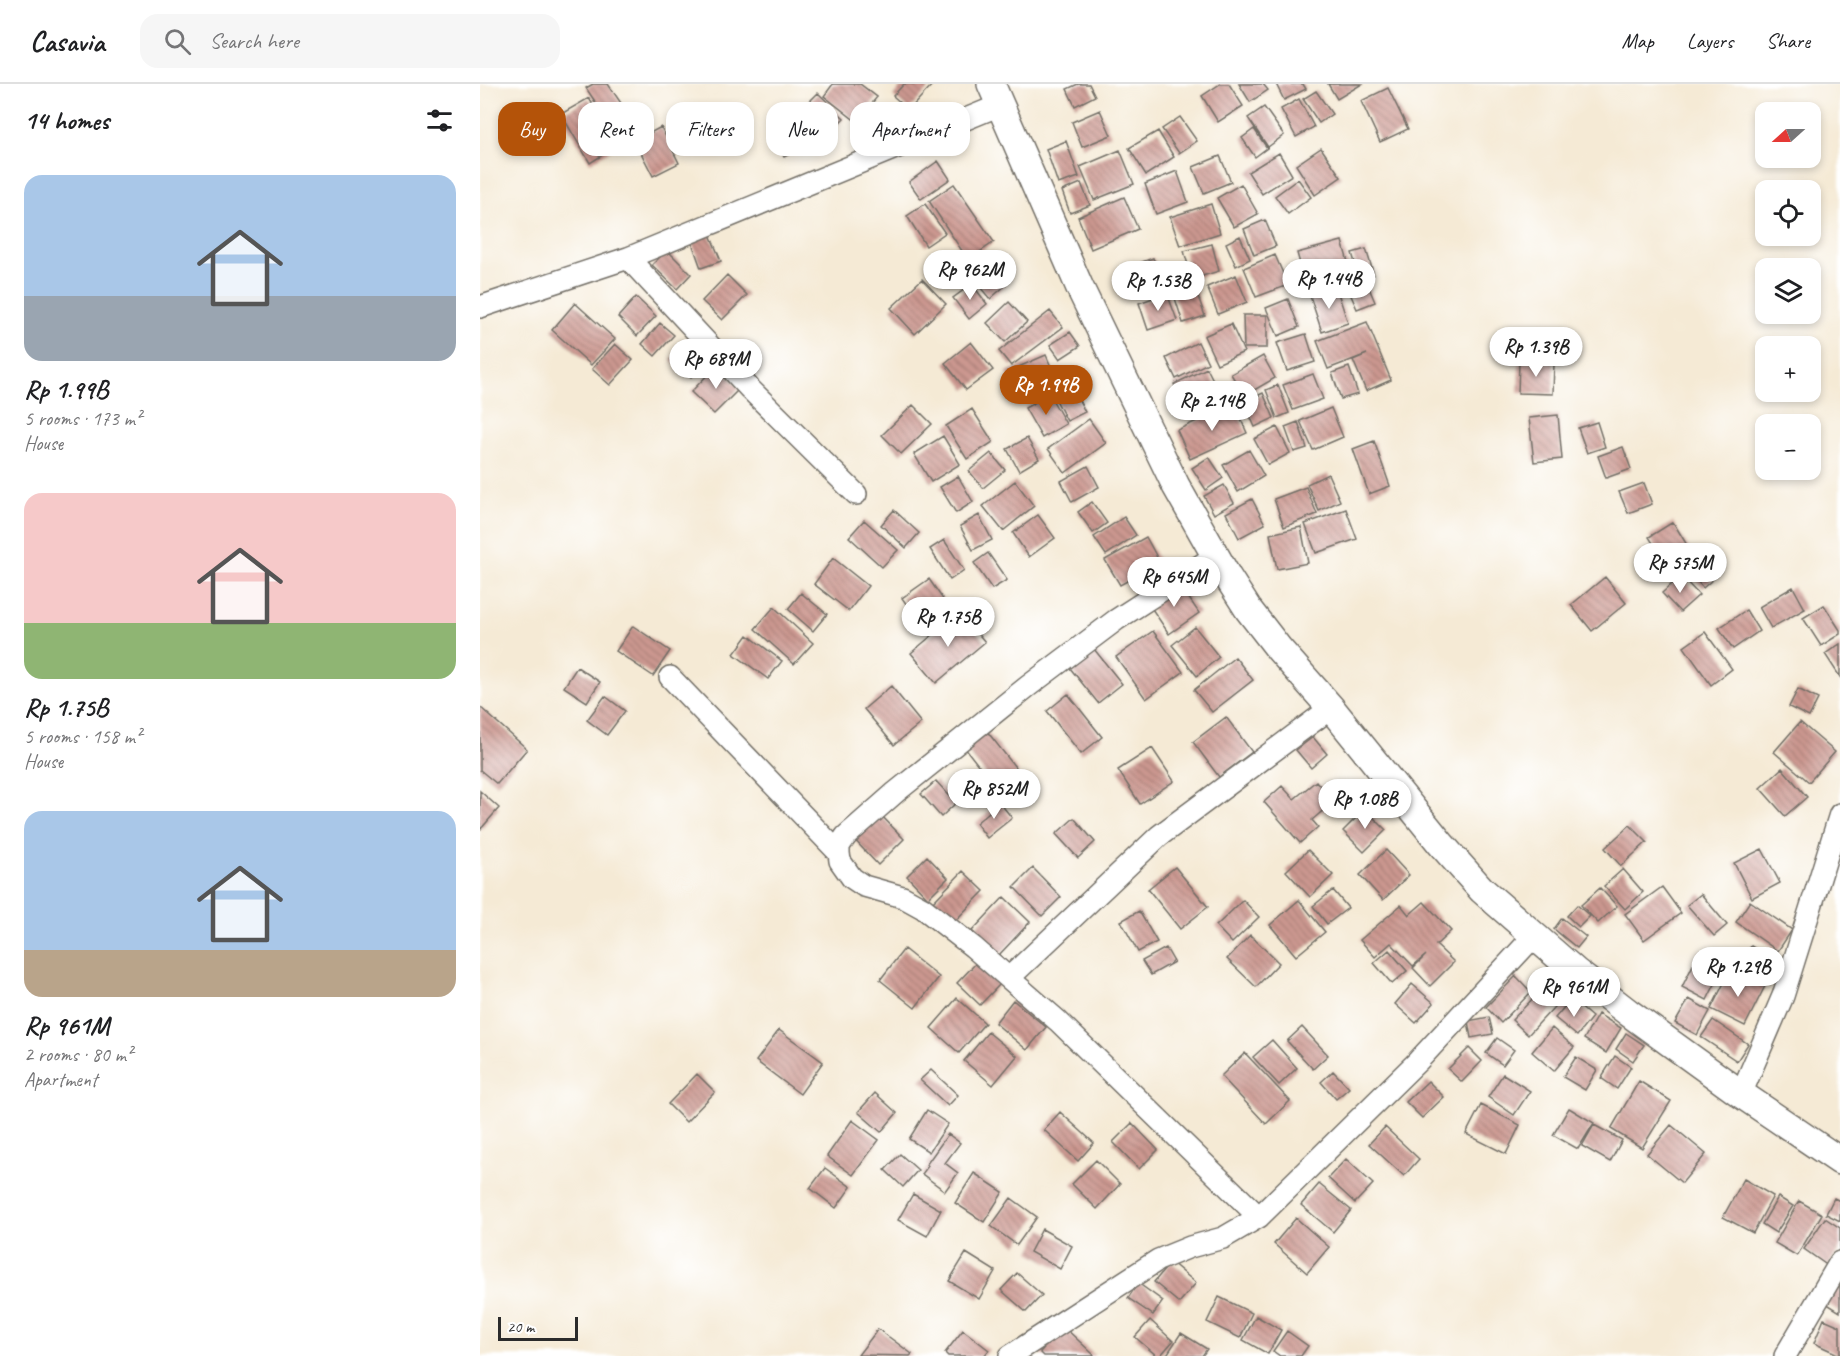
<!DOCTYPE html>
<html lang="en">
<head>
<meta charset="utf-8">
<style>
	:root { --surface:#fff; --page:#f6f6f6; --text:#202124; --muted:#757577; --line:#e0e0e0; --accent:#b45309 }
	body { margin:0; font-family:Caveat,sans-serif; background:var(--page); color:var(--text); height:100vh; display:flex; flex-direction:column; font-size:22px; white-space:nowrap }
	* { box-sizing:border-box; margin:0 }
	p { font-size:20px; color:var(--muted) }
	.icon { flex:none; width:33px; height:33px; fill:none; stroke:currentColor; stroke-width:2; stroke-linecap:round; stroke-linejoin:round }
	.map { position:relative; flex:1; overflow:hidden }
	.side { display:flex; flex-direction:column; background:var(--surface); width:480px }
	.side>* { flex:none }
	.top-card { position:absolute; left:18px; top:18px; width:570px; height:54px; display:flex; gap:12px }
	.needle { width:39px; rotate:249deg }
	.fabs { position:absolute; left:1275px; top:18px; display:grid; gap:12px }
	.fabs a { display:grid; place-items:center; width:66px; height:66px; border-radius:12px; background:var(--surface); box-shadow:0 3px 9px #0003; font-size:30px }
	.scale { position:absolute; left:18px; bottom:15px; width:80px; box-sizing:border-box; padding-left:6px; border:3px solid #2b2b2b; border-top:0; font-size:16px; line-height:21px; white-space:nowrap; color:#2b2b2b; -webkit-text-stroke:4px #fff; paint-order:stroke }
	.price { position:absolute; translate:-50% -51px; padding:0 14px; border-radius:21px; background:#fff; color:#222; font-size:20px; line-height:39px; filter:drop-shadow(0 2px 3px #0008) }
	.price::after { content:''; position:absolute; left:50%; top:36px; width:18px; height:14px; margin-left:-9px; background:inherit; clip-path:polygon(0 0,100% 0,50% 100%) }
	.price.active { background:var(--accent); color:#fff }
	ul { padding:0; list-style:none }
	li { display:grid; align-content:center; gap:12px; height:318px; padding:0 24px }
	li span { display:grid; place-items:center; height:186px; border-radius:18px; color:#555 }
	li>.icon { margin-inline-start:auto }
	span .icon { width:108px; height:108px; fill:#fffc; stroke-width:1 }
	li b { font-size:26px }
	h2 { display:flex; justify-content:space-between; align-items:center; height:72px; padding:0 24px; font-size:26px }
	.pill { padding:0 21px; border-radius:18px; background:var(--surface); box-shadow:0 3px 9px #0003; font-size:21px; line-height:54px }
	.pill.active { background:var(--accent); color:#fff }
	header { display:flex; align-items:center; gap:36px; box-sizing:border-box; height:84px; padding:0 30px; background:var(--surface); border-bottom:2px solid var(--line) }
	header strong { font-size:28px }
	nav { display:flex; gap:33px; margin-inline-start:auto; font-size:21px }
	.search { width:420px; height:54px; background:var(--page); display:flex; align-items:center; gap:15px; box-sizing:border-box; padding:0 21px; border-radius:18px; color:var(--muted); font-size:22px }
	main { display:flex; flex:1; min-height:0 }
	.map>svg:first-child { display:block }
	.building { fill:url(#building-back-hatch) }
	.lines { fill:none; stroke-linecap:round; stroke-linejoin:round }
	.minor-casing { stroke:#726e66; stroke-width:24 }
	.tertiary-casing { stroke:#726e66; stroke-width:30 }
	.minor { stroke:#fff; stroke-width:21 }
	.tertiary { stroke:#fff; stroke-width:27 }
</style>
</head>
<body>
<header>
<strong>Casavia</strong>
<div class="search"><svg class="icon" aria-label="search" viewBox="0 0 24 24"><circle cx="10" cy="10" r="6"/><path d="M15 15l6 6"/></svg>Search here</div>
<nav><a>Map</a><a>Layers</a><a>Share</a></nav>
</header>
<main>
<section class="side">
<h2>14 homes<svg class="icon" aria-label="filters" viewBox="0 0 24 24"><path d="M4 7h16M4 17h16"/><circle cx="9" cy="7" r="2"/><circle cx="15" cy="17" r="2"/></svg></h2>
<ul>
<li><span style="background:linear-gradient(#a9c7e8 65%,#9aa5b1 0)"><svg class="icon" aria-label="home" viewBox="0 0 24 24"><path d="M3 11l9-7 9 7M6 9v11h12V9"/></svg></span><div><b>Rp 1.99B</b><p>5 rooms · 173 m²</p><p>House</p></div></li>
<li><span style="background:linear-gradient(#f6c9c9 70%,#8fb573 0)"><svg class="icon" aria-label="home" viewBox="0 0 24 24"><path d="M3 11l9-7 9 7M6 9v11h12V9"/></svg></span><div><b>Rp 1.75B</b><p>5 rooms · 158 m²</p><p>House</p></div></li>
<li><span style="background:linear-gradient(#a9c7e8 75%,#b9a48a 0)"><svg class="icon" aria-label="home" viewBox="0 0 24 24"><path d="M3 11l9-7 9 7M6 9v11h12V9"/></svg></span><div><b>Rp 961M</b><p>2 rooms · 80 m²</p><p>Apartment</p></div></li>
</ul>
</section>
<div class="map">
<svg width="1360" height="1272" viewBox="0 0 1360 1272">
	<defs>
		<pattern id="building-back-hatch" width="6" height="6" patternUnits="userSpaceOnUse" patternTransform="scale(1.5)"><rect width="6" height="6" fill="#cc9890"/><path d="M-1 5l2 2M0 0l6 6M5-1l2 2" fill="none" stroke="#a67c76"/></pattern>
	</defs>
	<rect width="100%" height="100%" fill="#fff"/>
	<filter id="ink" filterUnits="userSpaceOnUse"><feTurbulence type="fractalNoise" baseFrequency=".0167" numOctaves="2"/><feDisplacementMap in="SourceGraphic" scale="12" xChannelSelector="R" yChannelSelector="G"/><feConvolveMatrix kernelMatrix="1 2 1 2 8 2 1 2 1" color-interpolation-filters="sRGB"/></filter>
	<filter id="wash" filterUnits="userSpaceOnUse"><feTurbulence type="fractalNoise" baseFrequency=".008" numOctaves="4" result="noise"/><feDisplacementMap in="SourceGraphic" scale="24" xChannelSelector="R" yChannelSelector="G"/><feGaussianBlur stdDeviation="1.35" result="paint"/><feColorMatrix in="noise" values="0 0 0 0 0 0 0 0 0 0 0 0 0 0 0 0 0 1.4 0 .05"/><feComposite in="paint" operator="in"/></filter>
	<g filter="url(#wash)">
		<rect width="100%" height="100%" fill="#f5ead5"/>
		<g id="blocks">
			<path class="building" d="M113,0H128L145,25L128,37L106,4Z
				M353,0H380L397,13L377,38L344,12Z
				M424,0H453L429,26L413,12Z
				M598,0H609L615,12L595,22L587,5Z
				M740,0H749L763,22L738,38L722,12Z
				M759,0H783L788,6L770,18Z
				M796,0H823L826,5L804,16Z
				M848,0H882L857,15Z
				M908,4L928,45L900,58L881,17Z
				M836,7L852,30L839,39L823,15Z
				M338,9L364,34L350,48L324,23Z
				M109,14L137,62L110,79L81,30Z
				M819,15L834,43L816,53L801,25Z
				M784,23L804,51L788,63L768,34Z
				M309,26L328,61L304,73L286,38Z
				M620,26L631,51L602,63L592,38Z
				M700,33L717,57L699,69L682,45Z
				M181,43L199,79L173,92L155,57Z
				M774,45L787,64L775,73L762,54Z
				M678,47L694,73L666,91L649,64Z
				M586,57L599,93L578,100L566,65Z
				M841,64L861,93L835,111L816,81Z
				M640,66L654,100L614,116L600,83Z
				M799,69L812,91L782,110L768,88Z
				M740,72L751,98L724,109L713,83Z
				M458,77L470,95L441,115L429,98Z
				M697,87L708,118L676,130L665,100Z
				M818,95L831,113L808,130L795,112Z
				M601,99L610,121L590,129L582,107Z
				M474,100L514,158L488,176L449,117Z
				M761,100L778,130L754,143L737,114Z
				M644,113L658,145L611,165L598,133Z
				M445,120L465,149L446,162L427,132Z
				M731,120L740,149L700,162L690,133Z
				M785,136L796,162L774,171L764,145Z
				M229,148L241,177L221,184L211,156Z
				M760,152L770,175L756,182L746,159Z
				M862,157L872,192L827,205L817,169Z
				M732,160L739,187L712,195L704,167Z
				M886,165L894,191L880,195L872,169Z
				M187,166L211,190L197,205L172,181Z
				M795,171L808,201L776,213L764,184Z
				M673,174L684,200L657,211L646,184Z
				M507,177L526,201L510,215L490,191Z
				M247,191L267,211L242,236L222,217Z
				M756,191L767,218L738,230L727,203Z
				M442,195L466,220L435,250L411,224Z
				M887,199L895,218L877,225L869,207Z
				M492,200L507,220L489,235L473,214Z
				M714,201L725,232L703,239L693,208Z
				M856,203L868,239L842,248L830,212Z
				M687,209L697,236L668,246L659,219Z
				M156,213L176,232L157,252L138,233Z
				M808,215L819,243L798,252L786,224Z
				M529,218L547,238L525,258L507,239Z
				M95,219L135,255L111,281L72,246Z
				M570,227L583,243L531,282L519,267Z
				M763,231H787V264H764Z
				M887,238L911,296L886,307L873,276L887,270L848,285L837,257Z
				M180,239L194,251L175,272L162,260Z
				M751,240L764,268L737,280L724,252Z
				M590,248L600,262L580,275L570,261Z
				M826,250L835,278L807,287L797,259Z
				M210,253L229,270L211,293L191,276Z
				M491,258L513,286L486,306L465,279Z
				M718,258L728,279L696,295L686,274Z
				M135,260L153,276L130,301L112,285Z
				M566,271L578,299L539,316L527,288Z
				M783,272L795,294L764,312L751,290Z
				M1039,278L1074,279L1073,310L1038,309Z
				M237,281L260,304L234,330L211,308Z
				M869,283L878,310L861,315L852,289Z
				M727,284L741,312L708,329L694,300Z
				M833,290L843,315L813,326L803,301Z
				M798,301L809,329L797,334L786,306Z
				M592,303L605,328L587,337L574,312Z
				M783,309L794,334L775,343L764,318Z
				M569,310L586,340L562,354L545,324Z
				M754,320L767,349L710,375L697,346Z
				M433,321L452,340L421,370L402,351Z
				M851,324L863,353L833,366L820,337Z
				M492,325L513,358L487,375L466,342Z
				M1078,331L1082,375L1054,378L1049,334Z
				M609,335L626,359L585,389L568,365Z
				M818,338L827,364L814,368L805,343Z
				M1117,338L1125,363L1107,369L1098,344Z
				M797,343L810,369L788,381L774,355Z
				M463,352L480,380L451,398L434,370Z
				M547,354L559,375L539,387L527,365Z
				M894,357L910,402L889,410L873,365Z
				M1143,363L1151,385L1126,394L1118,372Z
				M769,366L784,392L758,408L743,381Z
				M511,369L525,386L503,404L489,387Z
				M729,373L743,394L726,406L712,384Z
				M608,382L619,403L592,418L581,397Z
				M848,390L860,417L839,427L827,400Z
				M478,392L493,418L476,429L460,403Z
				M535,397L554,422L523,447L503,422Z
				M1164,399L1172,420L1148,429L1139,408Z
				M744,401L754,419L734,430L724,412Z
				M826,403L837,430L804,443L794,415Z
				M772,415L785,440L759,454L746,429Z
				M612,418L627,439L613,449L598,428Z
				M866,425L877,455L836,469L825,440Z
				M414,426L439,449L426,464L401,441Z
				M499,431L512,456L493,466L480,442Z
				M558,431L575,454L549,473L533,449Z
				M644,433L656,451L626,471L614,453Z
				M384,436L418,466L402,483L369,453Z
				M1193,438L1210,466L1186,480L1169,453Z
				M821,443L828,479L797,485L790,450Z
				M666,453L680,479L640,501L625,476Z
				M464,456L484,486L470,496L450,465Z
				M1223,466L1242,487L1223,504L1205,483Z
				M508,469L527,496L512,505L494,479Z
				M353,474L388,502L369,527L334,500Z
				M1201,492L1219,511L1200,528L1182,509Z
				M1125,493L1146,519L1112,547L1091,521Z
				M449,495L473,530L446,548L422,514Z
				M698,498L719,529L689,550L668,519Z
				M1313,503L1325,525L1291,544L1279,523Z
				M321,509L347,530L333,547L308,525Z
				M1344,521L1360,546V550L1341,562L1323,534Z
				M294,523L333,559L314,580L275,545Z
				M1266,526L1279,547L1253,565L1239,544Z
				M480,528L505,558L456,599L431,569Z
				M153,542L190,567L173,592L136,567Z
				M715,543L739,573L717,592L692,561Z
				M673,547L703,588L666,615L636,573Z
				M1225,548L1252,585L1231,601L1204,563Z
				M268,551L302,577L288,595L254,570Z
				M1360,560V593L1345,570Z
				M614,565L642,600L618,619L590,584Z
				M755,573L773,596L732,628L714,606Z
				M97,583L120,598L107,618L84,603Z
				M411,602L441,639L414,661L384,625Z
				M1318,605L1338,615L1329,633L1309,623Z
				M588,610L622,653L601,670L567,627Z
				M125,612L145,627L127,651L107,636Z
				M0,623L47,665L17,700L0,686Z
				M746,633L772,668L739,693L713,658Z
				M1320,638L1355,668L1329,698L1294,668Z
				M506,646L539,688L517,705L484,663Z
				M833,653L847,670L831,684L816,666Z
				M672,664L694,697L660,720L638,686Z
				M1302,684L1327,713L1305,732L1280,704Z
				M456,697L476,719L461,733L441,710Z
				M836,697L853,718L832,736L838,743L820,759L784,718L802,702L814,715Z
				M0,707L19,724L0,746Z
				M520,719L532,734L507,754L496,739Z
				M885,725L906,746L884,768L863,747Z
				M398,728L424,755L398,781L372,753Z
				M594,734L615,758L598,774L576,750Z
				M1150,741L1167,758L1141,782L1125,764Z
				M1282,765L1300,799L1272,814L1254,779Z
				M828,766L853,791L830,813L806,787Z
				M906,766L929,791L903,816L880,791Z
				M447,772L468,794L448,814L427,792Z
				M695,783L728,823L700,845L668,805Z
				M553,784L581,813L562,832L534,803Z
				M1143,785L1163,808L1145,825L1124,802Z
				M483,787L504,807L474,838L453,818Z
				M1182,803L1201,829L1164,856L1145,830Z
				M1120,804L1137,822L1118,839L1101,821Z
				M853,806L868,824L847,840L833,822Z
				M1221,810L1247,841L1234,852L1207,821Z
				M524,813L550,838L518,872L492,847Z
				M763,816L779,833L752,859L736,842Z
				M819,816L845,848L816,872L790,841Z
				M1270,817L1312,846L1298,867L1256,838Z
				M944,818L971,847L956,861L974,878L950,902L933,884L946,871L933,882L911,859L895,873L880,856L921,821L929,831Z
				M1097,821L1110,832L1099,843L1087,832Z
				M659,827L677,858L658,868L641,837Z
				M1082,834L1106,853L1097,864L1074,845Z
				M770,851L799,879L776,903L747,875Z
				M1271,862L1299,879L1290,894L1262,877Z
				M686,864L694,878L671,891L662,877Z
				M424,865L459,893L435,924L400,896Z
				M909,866L927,887L912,900L894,879Z
				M1220,867L1245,880L1227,916L1202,903Z
				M498,877L521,899L500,921L477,899Z
				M1251,885L1285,902L1265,942L1231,925Z
				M1036,892L1051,908L1021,939L1006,923Z
				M932,900L954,919L936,939L915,920Z
				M1059,908L1074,923L1048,951L1032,936Z
				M477,914L505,939L479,969L451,944Z
				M1091,915L1112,933L1097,952L1075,934Z
				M1209,915L1230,927L1217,951L1195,939Z
				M533,916L566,943L547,966L515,939Z
				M1118,930L1141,944L1126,969L1104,955Z
				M1009,933L1013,950L991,954L988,937Z
				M1233,936L1268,960L1257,977L1221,953Z
				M822,943L848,971L833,985L807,957Z
				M1072,944L1094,963L1074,987L1052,968Z
				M299,946L343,978L320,1010L276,977Z
				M508,948L537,972L513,1001L484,977Z
				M1146,949L1164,961L1153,977L1136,965Z
				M1017,954L1034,966L1023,981L1006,969Z
				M792,956L817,984L799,1001L773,973Z
				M989,964L1002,977L982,998L968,985Z
				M765,969L810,1017L786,1040L741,992Z
				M1135,972L1151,983L1137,1005L1121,994Z
				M1096,973L1117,986L1105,1006L1083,993Z
				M451,986L478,1011L468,1022L440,996Z
				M853,987L869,1004L856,1015L841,998Z
				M217,990L235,1008L206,1038L188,1020Z
				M1023,990L1050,1007L1034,1031L1008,1013Z
				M948,997L964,1013L942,1034L926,1018Z
				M1159,997L1191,1017L1162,1064L1131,1045Z
				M395,1009L417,1029L401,1048L378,1028Z
				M1001,1021L1040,1041L1026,1070L986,1050Z
				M1089,1024L1114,1039L1098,1065L1073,1051Z
				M447,1026L468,1040L449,1068L429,1055Z
				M580,1028L614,1059L598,1077L564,1046Z
				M372,1036L399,1056L373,1091L347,1072Z
				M652,1039L678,1066L659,1085L633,1058Z
				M1114,1041L1142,1056L1130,1078L1102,1062Z
				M1191,1041L1226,1070L1202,1099L1167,1070Z
				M905,1043L939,1075L924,1092L889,1060Z
				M468,1050L480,1059L465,1079L478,1089L465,1107L442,1090L448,1082L446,1081Z
				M420,1070L438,1086L423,1103L405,1086Z
				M866,1075L893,1100L875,1119L848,1094Z
				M616,1076L640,1100L617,1125L592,1100Z
				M345,1084L371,1103L356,1124L330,1104Z
				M494,1089L523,1108L504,1138L475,1119Z
				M1264,1095L1293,1112L1273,1149L1243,1133Z
				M839,1100L871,1126L853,1148L821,1121Z
				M433,1110L461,1126L447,1152L418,1136Z
				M1298,1113L1313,1122L1296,1149L1282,1140Z
				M531,1114L557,1133L537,1161L511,1142Z
				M1354,1114L1360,1117V1137L1346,1130Z
				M1319,1117L1342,1130L1317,1172L1295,1159Z
				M816,1134L849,1163L827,1189L794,1160Z
				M1345,1134L1360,1144V1164L1348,1182L1324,1165Z
				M562,1145L592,1162L580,1185L550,1168Z
				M486,1169L515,1187L499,1215L469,1197Z
				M691,1178L716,1199L699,1219L674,1198Z
				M537,1189L562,1211L546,1228L521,1206Z
				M1360,1190V1228L1344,1218Z
				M658,1199L683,1217L673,1231L648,1214Z
				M739,1213L772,1229L760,1254L727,1238Z
				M776,1232L801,1246L788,1270L763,1256Z
				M1344,1235L1360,1242V1271L1334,1259Z
				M670,1236L693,1257L680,1272H677L655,1253Z
				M584,1243L614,1271L613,1272H564L560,1268Z
				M398,1245L432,1270L430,1272L378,1271Z
				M483,1246L509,1266L504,1272H468L465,1269Z
				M807,1247L828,1262L821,1272H800L793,1267Z
				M701,1249L727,1265L722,1272H686Z"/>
		</g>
	</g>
	<g filter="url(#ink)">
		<use href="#blocks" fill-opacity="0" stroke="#726e66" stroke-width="1.5"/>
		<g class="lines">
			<defs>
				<path id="minor" d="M148,174L270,305L376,410
					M0,223L148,174L520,21
					M735,472L636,536L547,603L416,708L366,752L359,762V769L360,777L372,794L384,802L423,813L443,824L493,863L578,937L779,1133
					M190,593L359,769
					M529,894L679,752L851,624
					M1261,1010L1303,912L1360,730
					M530,1272L678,1176L710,1163L743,1154L779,1133L938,977L1054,852
					M1305,1272L1360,1178"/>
				<path id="tertiary" d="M511,0L600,204L696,402L747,492L768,525L799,565L851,624L961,760L1002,806L1096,888L1149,929L1261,1010L1360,1077"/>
			</defs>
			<use href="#minor" class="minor-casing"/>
			<use href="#tertiary" class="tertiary-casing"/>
			<use href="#minor" class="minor"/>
			<use href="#tertiary" class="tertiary"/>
		</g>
	</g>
</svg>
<div class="fabs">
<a><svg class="needle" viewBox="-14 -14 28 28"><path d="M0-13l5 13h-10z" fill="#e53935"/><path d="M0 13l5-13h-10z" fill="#757577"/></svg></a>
<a><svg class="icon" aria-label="locate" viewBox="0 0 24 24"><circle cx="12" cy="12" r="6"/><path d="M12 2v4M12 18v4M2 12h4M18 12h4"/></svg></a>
<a><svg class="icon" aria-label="layers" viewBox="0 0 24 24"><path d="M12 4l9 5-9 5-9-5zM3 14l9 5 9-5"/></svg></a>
<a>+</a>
<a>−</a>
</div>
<div class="scale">20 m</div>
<b class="price" style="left:490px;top:217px">Rp 962M</b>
<b class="price" style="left:849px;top:226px">Rp 1.44B</b>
<b class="price" style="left:678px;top:228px">Rp 1.53B</b>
<b class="price" style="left:1056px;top:294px">Rp 1.39B</b>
<b class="price" style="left:236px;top:306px">Rp 689M</b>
<b class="price active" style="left:566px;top:332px">Rp 1.99B</b>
<b class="price" style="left:732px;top:348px">Rp 2.14B</b>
<b class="price" style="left:1200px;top:510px">Rp 575M</b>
<b class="price" style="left:694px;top:524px">Rp 645M</b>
<b class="price" style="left:468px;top:564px">Rp 1.75B</b>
<b class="price" style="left:514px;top:736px">Rp 852M</b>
<b class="price" style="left:885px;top:746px">Rp 1.08B</b>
<b class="price" style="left:1258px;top:914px">Rp 1.29B</b>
<b class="price" style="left:1094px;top:934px">Rp 961M</b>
<div class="top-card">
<a class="pill active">Buy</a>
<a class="pill">Rent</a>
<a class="pill">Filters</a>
<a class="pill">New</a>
<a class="pill">Apartment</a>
</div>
</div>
</main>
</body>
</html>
